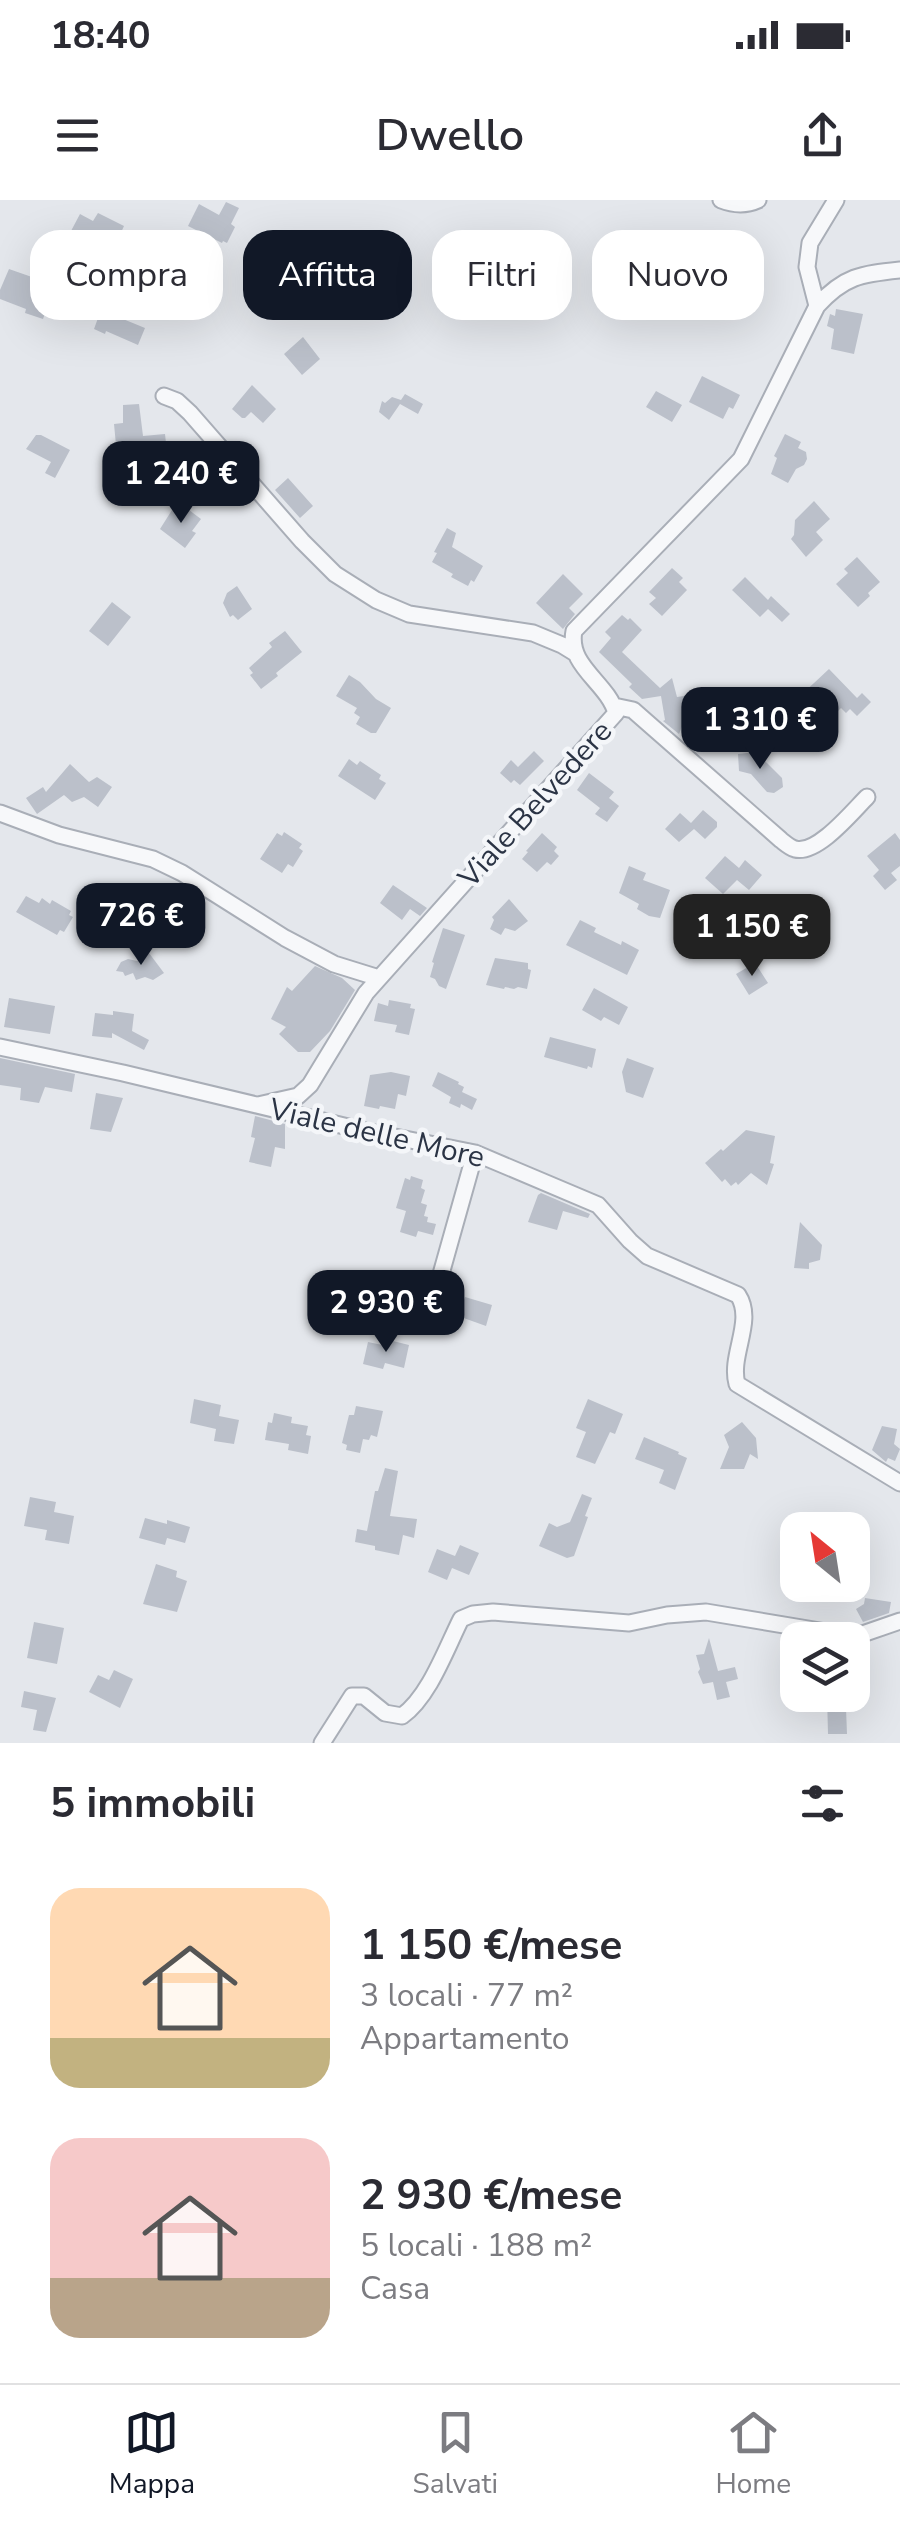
<!DOCTYPE html>
<html lang="it">
<head>
<meta charset="utf-8">
<style>
	:root { --surface:#fff; --page:#f2f2f3; --text:#2b2b33; --muted:#7c7c81; --line:#e1e1e2; --accent:#111827 }
	body { margin:0; font-family:"Nunito Sans",sans-serif; background:var(--page); color:var(--text); height:100vh; display:flex; flex-direction:column; font-size:38px; white-space:nowrap }
	* { box-sizing:border-box; margin:0 }
	p { font-size:32px; color:var(--muted) }
	.icon { flex:none; width:55px; height:55px; fill:none; stroke:currentColor; stroke-width:2; stroke-linecap:round; stroke-linejoin:round }
	.map { position:relative; height:1543px; overflow:hidden }
	.sheet { display:flex; flex-direction:column; background:var(--surface); flex:1 }
	.sheet>* { flex:none }
	.hud { position:absolute; left:30px; top:30px; width:840px; height:90px; display:flex; gap:20px }
	.needle { width:65px; rotate:330deg }
	.buttons { position:absolute; left:780px; top:1312px; display:grid; gap:20px }
	.buttons a { display:grid; place-items:center; width:90px; height:90px; border-radius:20px; background:var(--surface); box-shadow:0 10px 40px #0002; font-size:50px }
	.price { position:absolute; translate:-50% -85px; padding:0 22px; border-radius:20px; background:var(--accent); color:#fff; font-size:32px; line-height:65px; filter:drop-shadow(0 2px 5px #0008) }
	.price::after { content:''; position:absolute; left:50%; top:60px; width:30px; height:22px; margin-left:-15px; background:inherit; clip-path:polygon(0 0,100% 0,50% 100%) }
	.price.current { background:#222; color:#fff }
	ul { padding:0; list-style:none }
	li { display:flex; align-items:center; gap:30px; height:250px; padding:0 50px }
	li span { display:grid; place-items:center; flex:none; width:280px; height:200px; border-radius:30px; color:#555 }
	li>.icon { margin-inline-start:auto }
	span .icon { width:120px; height:120px; fill:#fffc; stroke-width:1 }
	li b { font-size:42px }
	h2 { display:flex; justify-content:space-between; align-items:center; height:120px; padding:0 50px; font-size:42px }
	.chip { padding:0 35px; border-radius:30px; background:var(--surface); box-shadow:0 10px 40px #0002; font-size:35px; line-height:90px }
	.chip.current { background:var(--accent); color:#fff }
	.status { display:flex; justify-content:space-between; align-items:center; height:70px; padding:0 50px; background:var(--surface); direction:ltr }
	.status svg { height:28px; fill:currentColor }
	header { display:flex; justify-content:space-between; align-items:center; height:130px; padding:0 50px; background:var(--surface); font-size:45px; font-weight:600 }
	.tabs { display:flex; justify-content:space-around; align-items:center; height:140px; border-top:2px solid var(--line); background:var(--surface); font-size:28px; color:var(--muted) }
	.tabs a { display:grid; justify-items:center; gap:5px }
	.tabs .current { color:var(--accent) }
	.map>svg:first-child { display:block }
	.building { fill:#bbc0ca }
	.lines { fill:none; stroke-linecap:round; stroke-linejoin:round }
	.minor-casing { stroke:#a9aeb7; stroke-width:19 }
	.minor { stroke:#f7f8fa; stroke-width:15 }
	.labels { text-anchor:middle; stroke-width:9; stroke-linejoin:round; paint-order:stroke }
	.street-label { font-size:30px; fill:#2b3445; stroke:#f4f6f9 }
</style>
</head>
<body>
<div class="status"><b>18:40</b><svg viewBox="0 0 49 12"><path d="M0 12V9h3v3zM5 12V6h3v6zM10 12V3h3v9zM15 12V0h3v12zM26 1h20v11H26zM47 4h2v5h-2z"/></svg></div>
<header><svg class="icon" aria-label="menu" viewBox="0 0 24 24"><path d="M4 6h16M4 12h16M4 18h16"/></svg>Dwello<svg class="icon" aria-label="share" viewBox="0 0 24 24"><path d="M12 15V3M7 8l5-5 5 5M5 13v7h14v-7"/></svg></header>
<div class="map">
<svg width="900" height="1543" viewBox="0 0 900 1543">
	<rect width="100%" height="100%" fill="#e4e7ec"/>
	<path class="building" d="M226,2L239,8L231,24L235,27L227,43L223,41L222,43L188,26L199,4L219,15Z
		M98,13L124,26L114,48L105,44L102,50L71,31L80,14L93,21Z
		M9,69L49,83L44,97L50,99L43,119L25,113L26,109L0,99V90Z
		M836,109L863,114L854,154L831,149L834,129L827,126L830,114L835,116Z
		M103,114L123,119L145,128L138,145L106,131L105,134L94,129L98,118L101,119Z
		M303,137L320,159L302,175L284,154Z
		M702,176L740,195L733,209L729,207L723,219L689,202Z
		M252,185L276,209L263,223L251,212L245,218H242L232,209Z
		M656,191L682,205L672,222L646,207Z
		M405,194L423,204L418,214L400,204L389,220L379,212L382,201L385,203L392,197L401,200Z
		M139,204L143,236L165,234L167,252L160,253L161,263L141,264L139,243L116,245L114,224L123,223V205Z
		M785,234L801,242L798,248L806,252L807,259L804,265L796,269L788,283L771,274L777,258L774,256Z
		M36,235H41L70,250L55,278L45,273L51,262L26,249Z
		M288,278L313,306L300,318L275,290Z
		M814,301L830,319L816,332L823,340L806,357L791,339L794,335L795,320Z
		M185,307L201,319L192,331L196,333L185,348L160,329L172,310L179,315Z
		M447,328L456,333L452,347L483,366L474,382L471,380L468,386L451,377L453,374L432,362L437,353L434,352Z
		M857,357L880,382L868,393L870,396L858,407L836,384L848,373L844,369Z
		M672,368L683,378L679,382L687,390L662,416L649,404L656,398L649,392Z
		M563,374L583,394L569,408L575,414L563,429L536,403Z
		M745,377L768,400L771,396L790,414L782,422L768,409L760,417L732,390Z
		M237,386L252,409L238,420L233,415L230,417L223,403L227,393Z
		M112,402L131,417L108,446L89,431Z
		M622,415L628,420L630,418L642,430L622,452L660,488L672,478L677,497L691,495L696,522L683,524L679,534L663,521L665,520L661,496L642,499L629,487L632,484L599,452L611,438L605,432Z
		M285,431L302,452L276,473L278,476L261,489L250,475L253,473L249,468L272,447L269,443Z
		M829,469L857,498L862,493L871,502L857,516L850,509L846,513L841,508L834,515L827,508L818,518L809,508L781,534L759,511L772,499L784,511Z
		M349,475L360,482L376,499L391,508L376,533H371L356,524L360,517L354,513L357,508L336,496Z
		M534,551L544,561L520,585L514,580L511,583L500,573L511,560L518,567Z
		M756,552L782,578L783,587L774,593L767,592L751,574L739,571L738,554Z
		M349,559L357,565L360,561L381,575L379,579L386,583L375,600L338,576Z
		M70,564L89,582L97,577L112,587L98,607L84,597L72,602L64,595L37,614L26,598L43,587L46,592Z
		M589,573L614,592L609,598L619,606L607,622L595,614L600,608L577,590Z
		M703,610L717,622V627L705,639L694,629L679,642L665,629L680,613L691,623Z
		M284,632L302,644L299,648L303,651L293,667L288,664L282,673L260,659L277,633L282,636Z
		M542,633L557,647L554,651L559,656L551,665L547,662L537,672L522,659L528,652L526,651Z
		M895,633L900,640V666L891,673L897,680L885,690L873,676L879,670L867,656Z
		M725,656L739,668L745,660L762,675L749,690L737,680L723,694L705,678Z
		M629,666L646,673L643,680L670,690L660,718L649,716L637,709L639,704L619,693Z
		M112,685L131,706L123,713L136,727L124,738L119,733L114,737L107,728L111,724L105,718L106,711L96,699Z
		M393,685L427,708L420,716L410,709L402,720L380,703Z
		M26,696L39,703L42,698L50,704L52,700L71,711L69,715L73,717L64,732L60,730L57,735L16,712Z
		M509,699L528,721L515,731L505,728L501,735L490,729L494,720L492,717Z
		M580,720L596,728L594,732L621,745L622,741L639,750L627,775L566,745Z
		M443,728L465,735L446,789L439,786L435,779L430,777L434,763L432,762Z
		M149,753L164,773L153,780L145,777L136,780L133,773L125,776L123,772L116,771L121,762L128,759L137,761Z
		M495,758L528,763V769L531,770L527,789L518,787L514,789L505,787L504,789L486,785Z
		M755,763L768,783L749,795L736,774Z
		M315,766L342,778L355,790L330,831L310,852H298L279,834L286,827L271,819L287,787L292,791Z
		M594,788L628,807L619,825L604,817L601,821L582,810Z
		M9,798L55,806L50,834L4,827Z
		M389,800L411,804L410,808L415,809L409,835L395,832L397,825L374,821L378,803L388,806Z
		M113,811L134,814L132,831L149,840L144,850L112,833V838L92,836L95,813L113,815Z
		M550,837L596,849L592,868L588,866L587,869L544,857Z
		M0,858L75,874L72,892L45,887L39,903L20,900L21,888L0,885Z
		M627,858L654,868L643,898L626,892L622,872Z
		M391,872L410,876L406,896L398,894L395,909L380,906L379,909L364,906L370,875Z
		M438,872L459,882L458,884L464,887L462,892L477,899L472,910L461,904L460,908L449,903L451,897L432,886Z
		M96,893L123,898L111,932L90,929Z
		M255,916L285,924V949L275,947L271,967L249,962L255,938L251,937Z
		M746,930L775,936L770,963L774,964L767,985L751,973L738,985L736,982L731,986L725,979L722,982L705,963L721,949L723,951Z
		M411,976L423,980L421,988L425,990L421,1003L427,1005L424,1016L428,1017L427,1022L436,1024L433,1035L418,1031L416,1037L400,1032L406,1011L396,1008L405,978L410,980Z
		M541,993L590,1014L588,1018L563,1011L557,1030L528,1022L538,995Z
		M800,1022L822,1045L820,1060L809,1063V1069L794,1068Z
		M465,1097L492,1105L486,1126L458,1116Z
		M389,1140L409,1145L404,1168L385,1163L383,1169L363,1164L368,1142L387,1146Z
		M194,1199L221,1205L219,1216L239,1220L234,1244L214,1241L216,1229L190,1223Z
		M588,1199L623,1214L615,1234L610,1232L595,1264L576,1257L586,1232L576,1228Z
		M356,1206L383,1211L377,1237L371,1235L369,1240L363,1239L360,1253L346,1250L347,1245L342,1243L349,1215H354Z
		M274,1213L292,1217L291,1223L308,1226L306,1235L311,1236L308,1254L288,1250L289,1244L265,1240L268,1222L272,1223Z
		M742,1222L756,1238L758,1259L750,1254L744,1269H720L729,1247L724,1235Z
		M882,1226L897,1229L894,1244L900,1249L895,1261L888,1258L886,1262L872,1250Z
		M644,1237L679,1252L678,1254L687,1258L675,1290L659,1283L664,1270L635,1259Z
		M385,1268L398,1271L390,1316L417,1319L414,1338L403,1335L399,1355L375,1350V1346L355,1342L357,1329L367,1331L375,1291H378Z
		M582,1294L592,1298L585,1316L588,1317L574,1356L567,1358L539,1346L549,1323L557,1327L570,1322Z
		M30,1297L56,1302L54,1312L74,1316L69,1344L45,1340L47,1330L24,1326Z
		M145,1318L167,1324V1320L190,1327L185,1343L167,1338L165,1345L139,1338Z
		M460,1345L479,1353L469,1375L452,1368L447,1380L428,1372L437,1349L455,1356Z
		M156,1364L177,1371L176,1377L187,1381L177,1412L143,1404Z
		M865,1398L891,1402L889,1413L863,1422L856,1409L864,1404Z
		M34,1422L64,1428L57,1464L27,1458Z
		M709,1438L718,1471L735,1467L738,1479L726,1482L730,1497L717,1500L713,1482L703,1484L698,1472L700,1469L696,1455L704,1454Z
		M114,1470L133,1479L120,1508L89,1492L98,1475L109,1480Z
		M24,1491L56,1498L46,1532L33,1530L37,1510L21,1507Z
		M827,1495H850V1508H846L847,1534H828Z"/>
	<g class="lines">
		<defs>
			<path id="minor" d="M721,0C734,5 745,6 758,0
				M817,106L807,67L810,43L836,0
				M164,196L177,201L190,213L302,341L335,374L376,400L409,414L533,433L562,445L575,453
				M614,506L633,510L781,640C785,643 789,647 795,649C817,655 852,612 867,597
				M0,613L59,635L153,659L182,673L285,738L334,764L379,778
				M0,847L123,873L365,931L475,953L598,1005L630,1041L647,1056L738,1095C755,1121 729,1155 737,1184L900,1283
				M258,905L298,896L310,885L366,793L616,513C607,482 567,466 574,431L741,259L817,106C844,76 861,74 900,70
				M441,1074L475,953
				M322,1543L352,1496H364L385,1513L402,1516C429,1497 446,1449 461,1419L473,1414L493,1412L629,1423L667,1415L706,1412L826,1432L848,1439L900,1421"/>
		</defs>
		<use href="#minor" class="minor-casing"/>
		<use href="#minor" class="minor"/>
	</g>
	<g class="labels">
		<g class="street-label">
			<text transform="translate(535 604) rotate(-48)" y="10">Viale Belvedere</text>
			<text transform="translate(377 933) rotate(13)" y="10">Viale delle More</text>
		</g>
	</g>
</svg>
<div class="buttons">
<a><svg class="needle" viewBox="-14 -14 28 28"><path d="M0-13l5 13h-10z" fill="#e53935"/><path d="M0 13l5-13h-10z" fill="#7c7c81"/></svg></a>
<a><svg class="icon" aria-label="layers" viewBox="0 0 24 24"><path d="M12 4l9 5-9 5-9-5zM3 14l9 5 9-5"/></svg></a>
</div>
<b class="price" style="left:181px;top:326px">1 240 €</b>
<b class="price" style="left:760px;top:572px">1 310 €</b>
<b class="price" style="left:141px;top:768px">726 €</b>
<b class="price current" style="left:752px;top:779px">1 150 €</b>
<b class="price" style="left:386px;top:1155px">2 930 €</b>
<div class="hud">
<a class="chip">Compra</a>
<a class="chip current">Affitta</a>
<a class="chip">Filtri</a>
<a class="chip">Nuovo</a>
</div>
</div>
<section class="sheet">
<h2>5 immobili<svg class="icon" aria-label="filters" viewBox="0 0 24 24"><path d="M4 7h16M4 17h16"/><circle cx="9" cy="7" r="2"/><circle cx="15" cy="17" r="2"/></svg></h2>
<ul>
<li><span style="background:linear-gradient(#ffd9b3 75%,#c2b280 0)"><svg class="icon" aria-label="home" viewBox="0 0 24 24"><path d="M3 11l9-7 9 7M6 9v11h12V9"/></svg></span><div><b>1 150 €/mese</b><p>3 locali · 77 m²</p><p>Appartamento</p></div></li>
<li><span style="background:linear-gradient(#f6c9c9 70%,#b9a48a 0)"><svg class="icon" aria-label="home" viewBox="0 0 24 24"><path d="M3 11l9-7 9 7M6 9v11h12V9"/></svg></span><div><b>2 930 €/mese</b><p>5 locali · 188 m²</p><p>Casa</p></div></li>
</ul>
</section>
<nav class="tabs">
<a class="current"><svg class="icon" aria-label="map" viewBox="0 0 24 24"><path d="M3 6l6-2 6 2 6-2v14l-6 2-6-2-6 2zM9 4v14M15 6v14"/></svg>Mappa</a>
<a><svg class="icon" aria-label="saved" viewBox="0 0 24 24"><path d="M7 4h10v16l-5-4-5 4z"/></svg>Salvati</a>
<a><svg class="icon" aria-label="home" viewBox="0 0 24 24"><path d="M3 11l9-7 9 7M6 9v11h12V9"/></svg>Home</a>
</nav>
</body>
</html>
